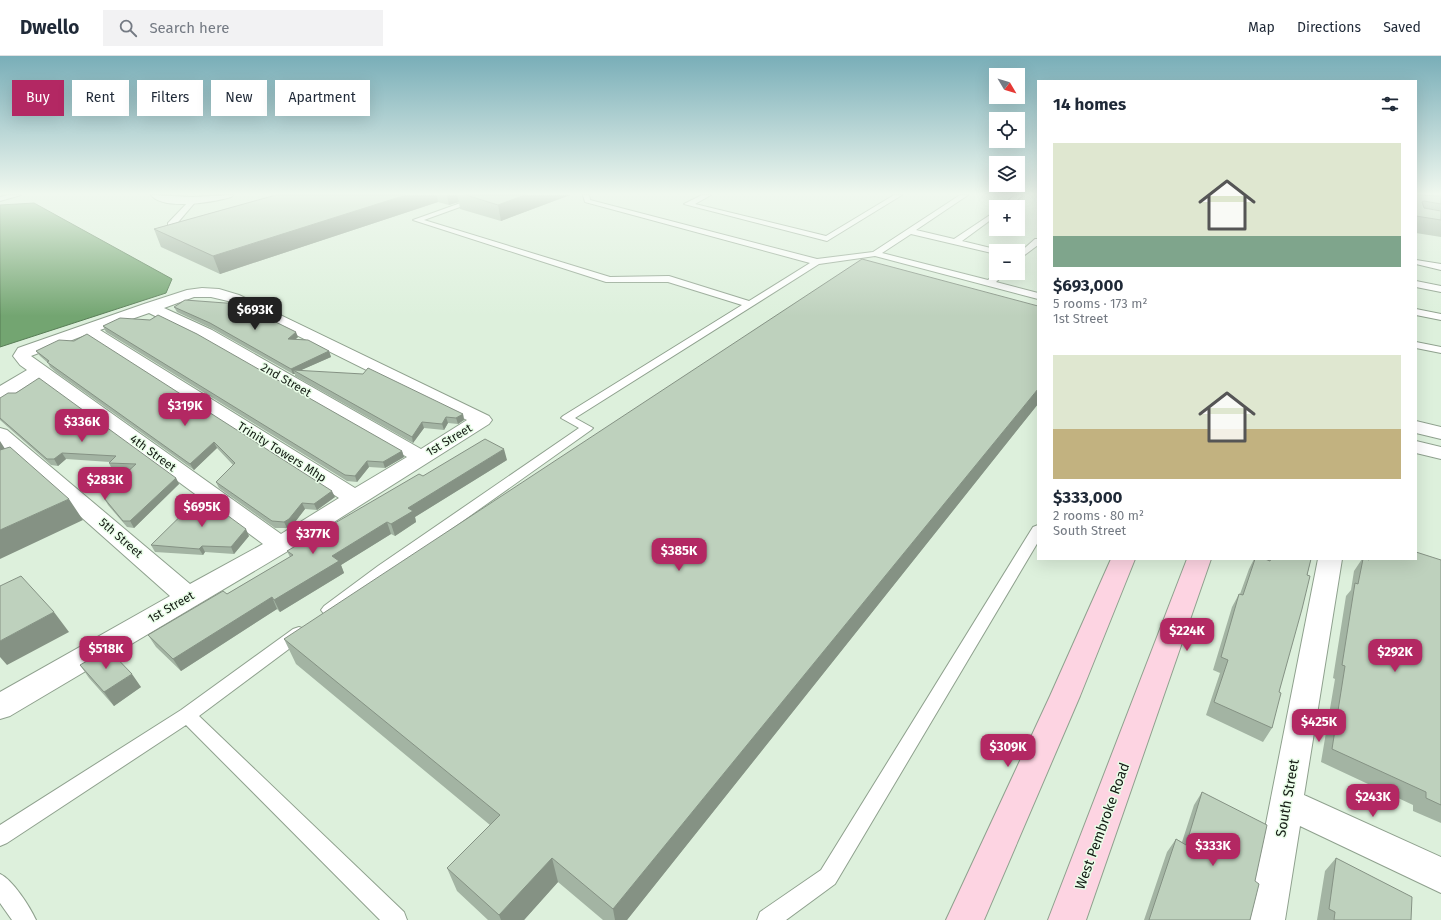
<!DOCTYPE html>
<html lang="en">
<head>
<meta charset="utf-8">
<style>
	:root { --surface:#fff; --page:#f2f2f3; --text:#1f2937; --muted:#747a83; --line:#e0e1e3; --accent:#b32863 }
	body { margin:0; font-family:"Fira Sans",sans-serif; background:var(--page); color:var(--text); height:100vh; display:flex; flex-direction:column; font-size:15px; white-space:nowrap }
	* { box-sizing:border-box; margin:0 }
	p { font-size:13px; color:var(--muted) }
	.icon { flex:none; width:22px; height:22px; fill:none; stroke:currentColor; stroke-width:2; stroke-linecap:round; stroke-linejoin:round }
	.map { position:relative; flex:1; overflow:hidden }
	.side { position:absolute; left:1037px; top:24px; width:380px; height:480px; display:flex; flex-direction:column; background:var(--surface); border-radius:0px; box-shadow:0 4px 16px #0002 }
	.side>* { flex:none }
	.guide { position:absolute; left:12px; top:24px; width:380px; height:36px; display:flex; gap:8px }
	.needle { width:26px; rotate:128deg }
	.controls { position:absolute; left:989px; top:12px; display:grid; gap:8px }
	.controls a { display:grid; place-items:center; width:36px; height:36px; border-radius:0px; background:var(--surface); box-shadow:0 4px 16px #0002; font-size:20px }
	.price { position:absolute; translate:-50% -34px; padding:0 9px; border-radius:8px; background:var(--accent); color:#fff; font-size:13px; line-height:26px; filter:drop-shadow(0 1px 2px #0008) }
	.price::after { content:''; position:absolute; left:50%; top:24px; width:12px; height:9px; margin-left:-6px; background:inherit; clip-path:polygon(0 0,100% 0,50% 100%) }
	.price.selected { background:#222; color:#fff }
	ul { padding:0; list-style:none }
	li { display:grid; align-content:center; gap:8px; height:212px; padding:0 16px }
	li span { display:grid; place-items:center; height:124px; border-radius:0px; color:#555 }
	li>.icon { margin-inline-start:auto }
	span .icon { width:72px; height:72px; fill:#fffc; stroke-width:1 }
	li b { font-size:17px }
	h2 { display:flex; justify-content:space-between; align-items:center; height:48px; padding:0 16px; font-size:17px }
	.pill { padding:0 14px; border-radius:0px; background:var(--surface); box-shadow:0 4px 16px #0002; font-size:14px; line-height:36px }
	.pill.selected { background:var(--accent); color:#fff }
	header { display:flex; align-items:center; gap:24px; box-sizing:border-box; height:56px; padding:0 20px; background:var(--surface); border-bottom:1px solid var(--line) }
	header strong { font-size:19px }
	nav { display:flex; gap:22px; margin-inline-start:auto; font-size:14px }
	.search { width:280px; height:36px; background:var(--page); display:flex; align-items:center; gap:10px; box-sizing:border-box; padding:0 14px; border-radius:0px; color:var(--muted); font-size:15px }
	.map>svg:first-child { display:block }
	.water { fill:#73a571; stroke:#577c55 }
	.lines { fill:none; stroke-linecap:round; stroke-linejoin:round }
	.service-casing { stroke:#8fa18e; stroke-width:2 }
	.minor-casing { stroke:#8fa18e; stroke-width:2 }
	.tertiary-casing { stroke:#8fa18e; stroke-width:2 }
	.secondary-casing { stroke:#8fa18e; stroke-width:2 }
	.service { fill:#fff; fill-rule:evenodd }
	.minor { fill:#fff; fill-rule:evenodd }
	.tertiary { fill:#fff; fill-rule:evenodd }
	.secondary { fill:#fdd4e2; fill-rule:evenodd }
	.wall { fill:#a3b4a3 }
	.shaded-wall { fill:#859284 }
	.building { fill:#bed1bd; stroke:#859284 }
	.labels { text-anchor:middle; stroke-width:3; stroke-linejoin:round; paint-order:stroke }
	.street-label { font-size:12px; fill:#151c15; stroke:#eafee9 }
	.near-street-label { font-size:14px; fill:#151c15; stroke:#eafee9 }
</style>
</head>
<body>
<header>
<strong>Dwello</strong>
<div class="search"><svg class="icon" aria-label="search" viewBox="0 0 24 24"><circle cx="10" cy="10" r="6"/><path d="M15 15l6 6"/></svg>Search here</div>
<nav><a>Map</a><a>Directions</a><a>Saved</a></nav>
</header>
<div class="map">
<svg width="1441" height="864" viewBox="0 0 1441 864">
	<rect width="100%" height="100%" fill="#ddf0dc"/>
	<path class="water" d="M34,147L172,223L166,237L0,291V149Z"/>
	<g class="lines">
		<defs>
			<path id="service" d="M8,139H21L0,145V141Z
				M483,139H493L424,164L610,221L669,220L749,245L810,207L585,146L583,139H589L590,144L817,203L873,196L960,139H968L916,174L954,183L996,155V160L962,185L999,194L996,195V198L911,178L882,197L988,224L996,217H1005L996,226L1038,237V243L875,200L819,208L575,362L593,372L591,374L388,518L334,558L329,560L324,558L321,554L324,550L378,510L579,372L561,362L563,360L742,249L668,226H606L413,164Z
				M702,139H711L695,148L826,180L894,139H902L827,185L684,148Z
				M1015,139H1023L1009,151H1000Z
				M191,143L197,144L174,171H168V167Z
				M1035,183H1038V189L1018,204V198Z
				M1416,204L1441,208V214L1416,208Z
				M1416,225L1441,230V236L1416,231Z
				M1416,253L1441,258V264L1416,259Z
				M1416,286L1441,291V297L1416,292Z
				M1038,469V486L835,828L786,864H757L760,856L821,814L1033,471Z
				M299,571L305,573L307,577L305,581L199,660L404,856L407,864H380L186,669L7,787L0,790V769L181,654L293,573Z
				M0,818C13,824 30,851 36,864H12L0,847Z"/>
			<path id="minor" d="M151,139L192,141L233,139L231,141C214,146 163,155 151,139Z
				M202,232L219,233L239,239L489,360L492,364L489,368L288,495L10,660L0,663V636L170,540L0,389V372L7,374L190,528L263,488L39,323L7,342L0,344V330L27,314L20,309L13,300L18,292L144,248L187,234ZM194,241H211L228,245L467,364L421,393L212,274L164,252ZM149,257L200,282L407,401L355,432L100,274ZM85,279L339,442L281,478L31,300Z
				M1318,503H1342L1304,739L1441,801V837L1300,770L1285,864H1247Z"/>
			<path id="tertiary" d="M1416,365L1441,371V383L1416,377Z
				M1416,385L1441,391V403L1416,397Z"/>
			<path id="secondary" d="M1111,503H1135L1080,640L984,864H946L1050,640Z
				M1187,503H1211L1086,864H1048Z"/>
		</defs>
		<use href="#service" class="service-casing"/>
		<use href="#minor" class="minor-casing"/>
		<use href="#tertiary" class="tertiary-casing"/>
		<use href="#secondary" class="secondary-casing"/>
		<use href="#service" class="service"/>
		<use href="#minor" class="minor"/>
		<use href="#tertiary" class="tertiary"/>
		<use href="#secondary" class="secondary"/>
	</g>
	<path class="wall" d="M276,139H570L501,165L460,153L459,146L449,149L438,146L220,218L161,191L154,173Z
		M1416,139H1441V181L1416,177Z
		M1038,250V348L627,864H603L558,826L524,864H488L457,835L447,812L490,769L296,608L284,583Z
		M174,251L298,281L296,283L329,295L331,301L301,314L463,358L464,364L458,368L448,367L444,374L424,372L413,387L295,320V318H293L213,273L177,256Z
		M103,270L402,395L404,401L385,412L369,411L357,426L347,425L106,276Z
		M36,295L335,441L317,454L305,453L292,470L287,472H275L219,432L216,426L233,409L217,392L194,414L57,317L50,311L48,307L40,300Z
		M0,342L176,422L179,428L134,472L127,471L108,449L104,442L126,423L124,419L130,414L112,413L109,407L110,406L66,403L58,410L51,409L0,364Z
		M507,404L415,461L416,466L395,480L391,478L341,509L344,517L280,556L277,553L181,615L156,591L148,579L227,538L290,501L287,495L423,420Z
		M249,480L234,498L205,496L203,499L155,496L151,489Z
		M1254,503H1265L1267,504V503H1311L1279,636L1272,672L1263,686L1206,659L1220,617L1213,614L1232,551L1239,538H1240L1249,513Z
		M1362,503L1441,504V767L1413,755V749L1321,706L1335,623L1333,622L1346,540L1351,534L1354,515Z
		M80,609L141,631L114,650L89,622Z
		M1202,736L1255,825L1250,864H1144L1167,796L1176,783L1182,786L1194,749Z
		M1336,802L1411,864H1317L1325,815Z"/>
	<path class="shaded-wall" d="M406,139H437L438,146L220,218L213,200Z
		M447,139H457L459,146L449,149Z
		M525,139H570L501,165L498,149Z
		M296,276L298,281L290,288L288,283Z
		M329,295L331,301L297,316L293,314L295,318H293L291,313Z
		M1038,333V348L627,864H615L613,853Z
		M463,358L464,364L458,368L456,362Z
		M446,361L448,367L444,374L442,368Z
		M422,366L424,372L413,387L412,381Z
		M0,385L9,399L0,403Z
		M214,386L217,392L194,414L190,408Z
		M504,393L507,404L415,461L416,466L395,480L391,468L408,452Z
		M402,395L404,401L385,412L383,406Z
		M62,397L66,403L58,410L54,403Z
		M367,405L369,411L357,426L355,420Z
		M176,422L179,428L134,472L130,465Z
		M332,435L335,441L317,454L314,448Z
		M69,443L83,464L0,503V474Z
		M302,447L305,453L292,470L287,472L284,466Z
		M387,466L391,478L341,509L344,517L280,556L274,544L332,500Z
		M246,473L249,480L234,498L231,491Z
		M202,490L205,496L203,499L199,493Z
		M272,541L277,553L181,615L173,603Z
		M54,556L69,576L7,609L0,601V585Z
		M132,618L141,631L114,650L104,636Z
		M552,802L558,826L524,864H501L499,859Z"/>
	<path class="building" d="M276,139H406L213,200L154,173Z
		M466,139H525L498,149Z
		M1416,139L1441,140V148L1424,145L1422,146L1424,152L1441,155V164L1416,160Z
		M862,203L1038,250V333L613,853L552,802L499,859L447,812L500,759L284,583Z
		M185,244L239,248L296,276L288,283L308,284L329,295L291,313L210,267L174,251Z
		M158,259L197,278L402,395L383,406L367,405L355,420L345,419L103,270L120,262L150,264Z
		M87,278L332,435L314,448L302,447L289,463L284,466L272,465L216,426L235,407L214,386L190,408L54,311L47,306L49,305L36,295L59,284L74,285Z
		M368,312L463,358L456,362L446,361L442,368L422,366L412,381L293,314L363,318Z
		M39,322L176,422L130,465H123L104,442L129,419H124L136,408L109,407L116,400L62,397L54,403H47L0,362V342L8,337H16Z
		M485,383L504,393L408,452L413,455L391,468L387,466L332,500L339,505L274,544L272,541L173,603L148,579L223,535L227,538L293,499L287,495L419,418L423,420Z
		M10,391L69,443L0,474V394Z
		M201,440L246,473L231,491L202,490L199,493L151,489Z
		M1416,496L1441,504V749L1426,742V736L1332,693L1345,610L1342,609L1355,527L1358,528L1363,503H1366L1369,504L1370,503H1416Z
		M1255,503H1265L1270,505L1271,503H1311L1307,519L1310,520L1302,553L1279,636L1281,637L1272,672L1214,646L1228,604L1221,601L1239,538L1243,539Z
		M21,520L54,556L0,585V530Z
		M108,593L132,618L104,636L80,609Z
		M1202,736L1267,769L1255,825L1259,828L1250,864H1149L1176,783L1186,789Z
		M1336,802L1412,841L1411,864H1334L1335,856L1329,853Z"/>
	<linearGradient id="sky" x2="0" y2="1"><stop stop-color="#79aeb8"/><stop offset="0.53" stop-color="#f0f8ef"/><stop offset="1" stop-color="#f0f8ef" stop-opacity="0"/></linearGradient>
	<rect width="1441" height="260" fill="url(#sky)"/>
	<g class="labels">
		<g class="street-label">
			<text transform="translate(286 324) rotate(30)" y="4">2nd Street</text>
			<text transform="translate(449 384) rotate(-31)" y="4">1st Street</text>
			<text transform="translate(282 396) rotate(32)" y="4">Trinity Towers Mhp</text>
			<text transform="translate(153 397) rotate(36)" y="4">4th Street</text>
			<text transform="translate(121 482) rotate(41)" y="4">5th Street</text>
			<text transform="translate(171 551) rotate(-30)" y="4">1st Street</text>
		</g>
		<g class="near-street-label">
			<text transform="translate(1287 742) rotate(-80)" y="5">South Street</text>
			<text transform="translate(1102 770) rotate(-70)" y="5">West Pembroke Road</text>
		</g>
	</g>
</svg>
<div class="controls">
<a><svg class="needle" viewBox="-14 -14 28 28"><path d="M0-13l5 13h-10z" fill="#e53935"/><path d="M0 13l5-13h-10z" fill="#747a83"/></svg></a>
<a><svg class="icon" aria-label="locate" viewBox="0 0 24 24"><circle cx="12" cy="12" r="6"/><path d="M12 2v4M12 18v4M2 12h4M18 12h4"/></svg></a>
<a><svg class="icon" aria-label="layers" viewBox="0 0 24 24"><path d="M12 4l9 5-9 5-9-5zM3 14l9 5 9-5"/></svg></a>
<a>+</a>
<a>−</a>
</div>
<b class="price selected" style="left:255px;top:275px">$693K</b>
<b class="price" style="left:185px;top:371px">$319K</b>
<b class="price" style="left:82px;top:387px">$336K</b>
<b class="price" style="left:105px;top:445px">$283K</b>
<b class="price" style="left:202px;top:472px">$695K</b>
<b class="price" style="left:313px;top:499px">$377K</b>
<b class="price" style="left:679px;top:516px">$385K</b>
<b class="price" style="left:1187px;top:596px">$224K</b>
<b class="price" style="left:106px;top:614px">$518K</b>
<b class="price" style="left:1395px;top:617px">$292K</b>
<b class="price" style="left:1319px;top:687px">$425K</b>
<b class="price" style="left:1008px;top:712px">$309K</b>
<b class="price" style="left:1373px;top:762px">$243K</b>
<b class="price" style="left:1213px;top:811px">$333K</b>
<div class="guide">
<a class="pill selected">Buy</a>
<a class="pill">Rent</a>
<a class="pill">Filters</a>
<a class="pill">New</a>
<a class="pill">Apartment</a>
</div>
<section class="side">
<h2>14 homes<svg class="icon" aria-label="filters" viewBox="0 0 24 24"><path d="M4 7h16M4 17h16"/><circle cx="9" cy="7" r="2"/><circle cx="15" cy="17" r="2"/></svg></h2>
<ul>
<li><span style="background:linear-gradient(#dfe7d0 75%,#7fa58c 0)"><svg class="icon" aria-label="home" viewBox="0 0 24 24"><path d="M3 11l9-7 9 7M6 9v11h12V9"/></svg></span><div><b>$693,000</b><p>5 rooms · 173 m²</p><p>1st Street</p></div></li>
<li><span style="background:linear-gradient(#dfe7d0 60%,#c2b280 0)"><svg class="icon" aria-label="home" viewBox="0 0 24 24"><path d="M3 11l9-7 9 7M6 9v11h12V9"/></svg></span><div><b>$333,000</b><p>2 rooms · 80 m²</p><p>South Street</p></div></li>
</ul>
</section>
</div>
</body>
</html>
